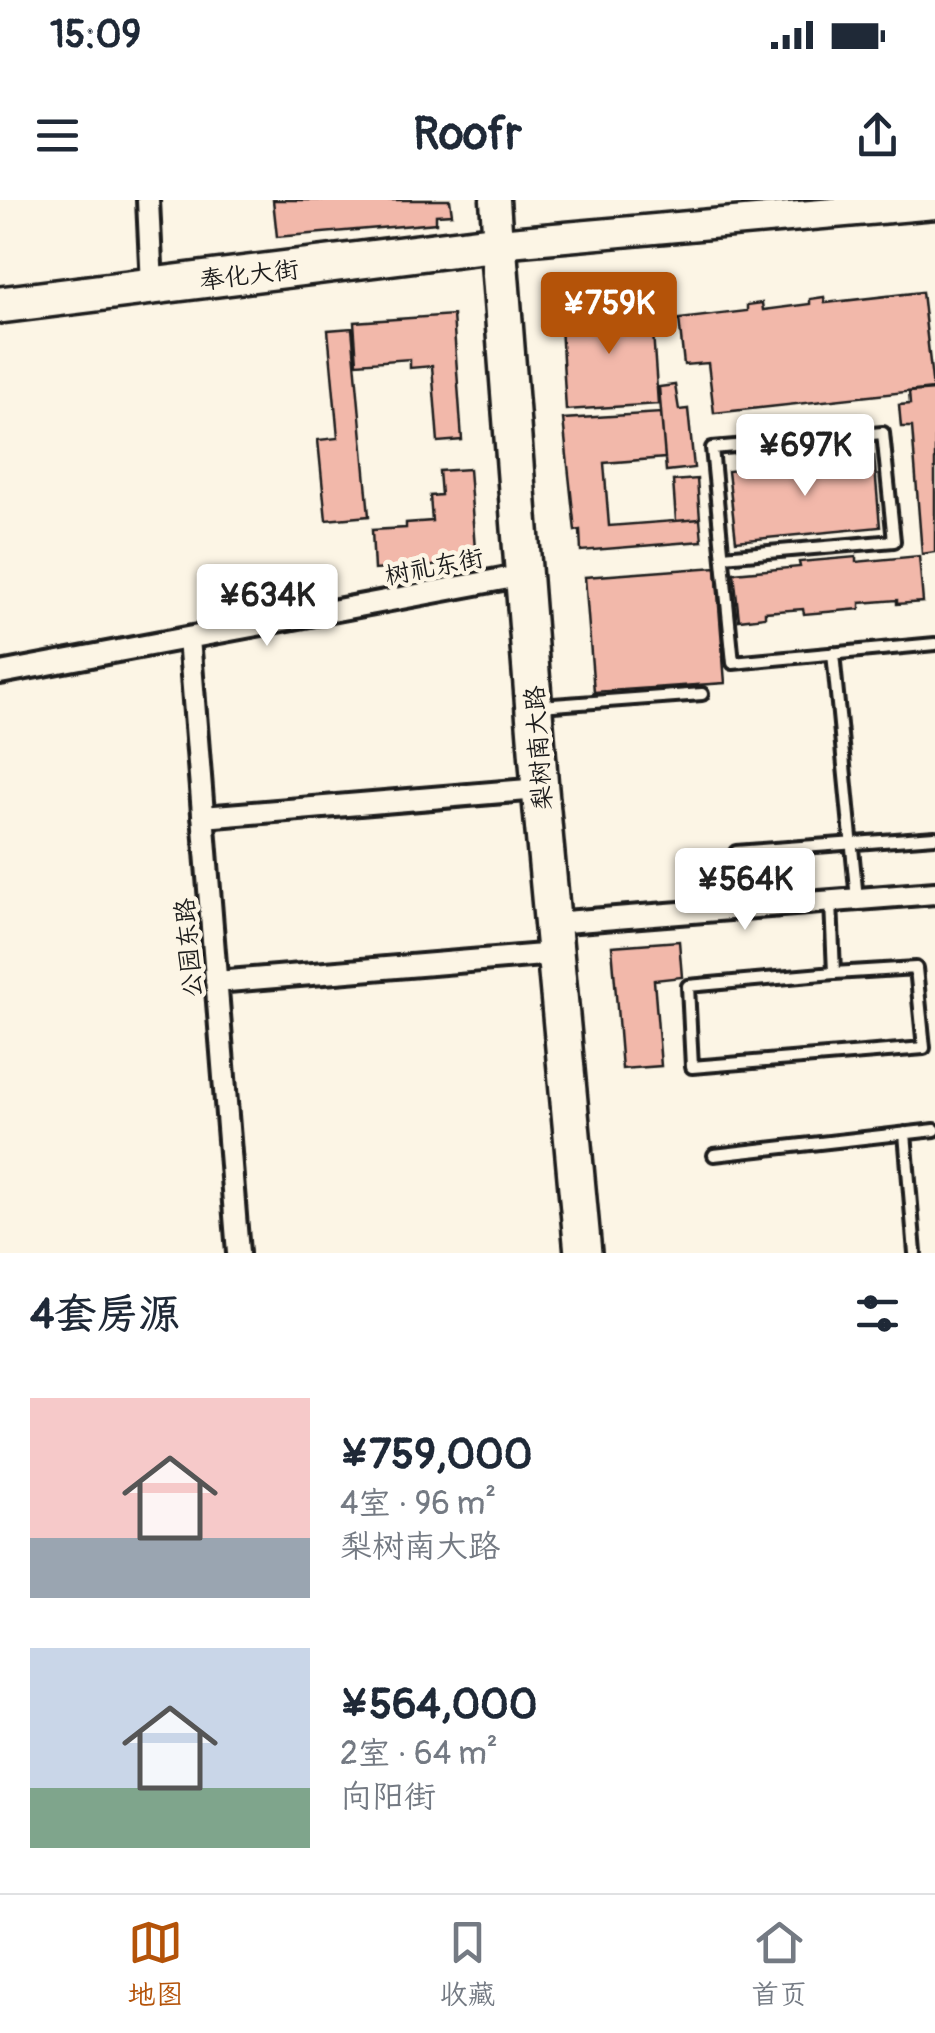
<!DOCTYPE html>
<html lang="zh">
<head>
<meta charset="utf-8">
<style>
	:root { --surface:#fff; --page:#f6f6f7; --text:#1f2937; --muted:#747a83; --line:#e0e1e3; --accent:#b45309 }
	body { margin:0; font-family:Pangolin,"LXGW WenKai TC",sans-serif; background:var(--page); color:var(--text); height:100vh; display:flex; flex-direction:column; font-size:38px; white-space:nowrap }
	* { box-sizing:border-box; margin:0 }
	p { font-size:32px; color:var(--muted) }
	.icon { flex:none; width:55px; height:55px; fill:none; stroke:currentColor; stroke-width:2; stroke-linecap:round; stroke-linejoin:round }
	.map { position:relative; height:1053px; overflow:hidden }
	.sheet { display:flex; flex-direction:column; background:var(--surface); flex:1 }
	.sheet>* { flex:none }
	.price { position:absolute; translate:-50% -85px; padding:0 22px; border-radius:10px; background:#fff; color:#222; font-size:32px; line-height:65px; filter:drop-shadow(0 2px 5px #0008) }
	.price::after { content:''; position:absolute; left:50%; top:60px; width:30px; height:22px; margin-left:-15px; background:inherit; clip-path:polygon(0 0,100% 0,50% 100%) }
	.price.current { background:var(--accent); color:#fff }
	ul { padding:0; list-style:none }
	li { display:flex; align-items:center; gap:30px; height:250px; padding:0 30px }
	li span { display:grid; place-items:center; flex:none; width:280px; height:200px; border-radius:0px; color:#555 }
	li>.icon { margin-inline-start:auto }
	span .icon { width:120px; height:120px; fill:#fffc; stroke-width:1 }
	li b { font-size:42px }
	h2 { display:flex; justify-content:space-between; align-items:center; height:120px; padding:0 30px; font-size:42px }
	.status { display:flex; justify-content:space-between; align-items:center; height:70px; padding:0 50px; background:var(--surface); direction:ltr }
	.status svg { height:28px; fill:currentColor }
	header { display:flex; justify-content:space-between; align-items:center; height:130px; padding:0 30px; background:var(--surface); font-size:45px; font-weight:700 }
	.dock { display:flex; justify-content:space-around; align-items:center; height:140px; border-top:2px solid var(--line); background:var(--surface); font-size:28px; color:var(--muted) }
	.dock a { display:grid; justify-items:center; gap:5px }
	.dock .current { color:var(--accent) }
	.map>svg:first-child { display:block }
	.building { fill:#f2b8aa; stroke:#1c1c1c; stroke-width:2.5 }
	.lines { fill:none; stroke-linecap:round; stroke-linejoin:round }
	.lane-casing { stroke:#1c1c1c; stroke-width:18 }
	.street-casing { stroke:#1c1c1c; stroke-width:28 }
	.secondary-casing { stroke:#1c1c1c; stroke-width:35 }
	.highway-casing { stroke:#1c1c1c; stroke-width:42 }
	.lane { stroke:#fcf5e5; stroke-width:10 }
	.street { stroke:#fcf5e5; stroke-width:20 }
	.secondary { stroke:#fcf5e5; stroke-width:28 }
	.highway { stroke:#fcf5e5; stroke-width:35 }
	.labels { text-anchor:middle; stroke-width:9; stroke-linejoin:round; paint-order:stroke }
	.street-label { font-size:25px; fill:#1c1c1c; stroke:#fcf5e5 }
</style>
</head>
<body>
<div class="status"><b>15:09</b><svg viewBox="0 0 49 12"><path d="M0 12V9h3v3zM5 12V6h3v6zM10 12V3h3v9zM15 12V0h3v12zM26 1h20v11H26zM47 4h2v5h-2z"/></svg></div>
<header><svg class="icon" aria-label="menu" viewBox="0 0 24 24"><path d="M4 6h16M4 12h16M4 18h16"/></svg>Roofr<svg class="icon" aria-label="share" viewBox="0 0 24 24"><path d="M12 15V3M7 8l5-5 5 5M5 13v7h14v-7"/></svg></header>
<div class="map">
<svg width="935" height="1053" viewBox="0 0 935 1053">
	<rect width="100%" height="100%" fill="#fcf5e5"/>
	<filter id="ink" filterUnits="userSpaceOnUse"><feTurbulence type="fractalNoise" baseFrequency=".01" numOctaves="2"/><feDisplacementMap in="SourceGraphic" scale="20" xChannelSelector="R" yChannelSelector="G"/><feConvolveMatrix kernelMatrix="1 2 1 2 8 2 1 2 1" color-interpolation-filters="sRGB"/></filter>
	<g filter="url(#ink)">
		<path class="building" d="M273,0H450L452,14L436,15V23L277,37Z
			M922,92L933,189L714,213L708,163L684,165L679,119L747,111V105L762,103L763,110L810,104V99L824,97L825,103Z
			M651,103L658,204L566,210L560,109Z
			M453,115L462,240L438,242L432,166L410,168V159L357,163L354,122Z
			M352,128L369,316L326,320L318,240L338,238L328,130Z
			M675,185L679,210L688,209L694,268L666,271L659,187Z
			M935,190V352L922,354L912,227H901L899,205L910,204L909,192Z
			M661,213L665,258L604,263L609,326L700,319L702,341L581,351L580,330L575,331L563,219Z
			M874,256L880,327L736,341L728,271Z
			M469,269L476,363L374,370L372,330L406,328V323L432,321L430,296L441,295L439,271Z
			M697,279L700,319L676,321L673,281Z
			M919,356L923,402L897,404V400L860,403V409L804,414L803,409L765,412V417L739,420L734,373L800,367L799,362L856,357V362Z
			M716,367L725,483L594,492L585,377Z
			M679,741L682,777L654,780L661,866L622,869L612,746Z"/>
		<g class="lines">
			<defs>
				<path id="lane" d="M723,356L894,341L883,233L712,248L733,463L935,444
					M833,453L857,699
					M540,506L702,494
					M736,652L935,637
					M831,702L834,773L688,786L692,867L924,848L916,768L834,773
					M905,933L915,1053
					M714,955L935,930"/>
				<path id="street" d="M148,0L152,86
					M189,438L238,1053
					M0,473L524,375
					M203,617L540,589
					M552,723L935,693
					M216,782L555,754"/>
				<path id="secondary" d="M495,0L498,43L935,4"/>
				<path id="highway" d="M0,105L498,43L540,589L583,1053"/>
			</defs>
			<use href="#lane" class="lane-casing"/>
			<use href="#street" class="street-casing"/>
			<use href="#secondary" class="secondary-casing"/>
			<use href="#highway" class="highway-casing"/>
			<use href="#lane" class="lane"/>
			<use href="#street" class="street"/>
			<use href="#secondary" class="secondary"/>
			<use href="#highway" class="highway"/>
		</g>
	</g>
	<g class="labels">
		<g class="street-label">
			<text transform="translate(249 74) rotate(-7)" y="9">奉化大街</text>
			<text transform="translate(434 366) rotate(-11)" y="9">树礼东街</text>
			<text transform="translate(538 548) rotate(-94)" y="9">梨树南大路</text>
			<text transform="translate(188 748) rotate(-95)" y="9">公园东路</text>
		</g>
	</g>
</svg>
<b class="price current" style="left:609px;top:157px">¥759K</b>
<b class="price" style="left:805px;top:299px">¥697K</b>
<b class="price" style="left:267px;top:449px">¥634K</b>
<b class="price" style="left:745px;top:733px">¥564K</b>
</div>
<section class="sheet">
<h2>4套房源<svg class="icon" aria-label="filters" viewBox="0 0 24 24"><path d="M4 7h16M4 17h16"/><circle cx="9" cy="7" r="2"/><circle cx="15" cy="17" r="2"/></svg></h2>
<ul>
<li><span style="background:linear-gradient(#f6c9c9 70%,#9aa5b1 0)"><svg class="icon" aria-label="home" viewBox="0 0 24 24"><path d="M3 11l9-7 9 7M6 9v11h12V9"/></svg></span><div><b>¥759,000</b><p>4室 · 96 m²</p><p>梨树南大路</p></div></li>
<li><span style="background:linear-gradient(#c9d6e8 70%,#7fa58c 0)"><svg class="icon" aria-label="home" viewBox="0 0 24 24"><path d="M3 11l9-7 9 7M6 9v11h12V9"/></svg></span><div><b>¥564,000</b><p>2室 · 64 m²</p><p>向阳街</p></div></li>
</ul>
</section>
<nav class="dock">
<a class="current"><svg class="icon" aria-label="map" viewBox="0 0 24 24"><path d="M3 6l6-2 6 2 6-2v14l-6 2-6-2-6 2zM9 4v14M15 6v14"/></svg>地图</a>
<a><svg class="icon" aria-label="saved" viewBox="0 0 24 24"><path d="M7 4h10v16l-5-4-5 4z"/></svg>收藏</a>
<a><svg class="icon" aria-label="home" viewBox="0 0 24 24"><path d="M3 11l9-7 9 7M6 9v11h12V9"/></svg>首页</a>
</nav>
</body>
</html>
